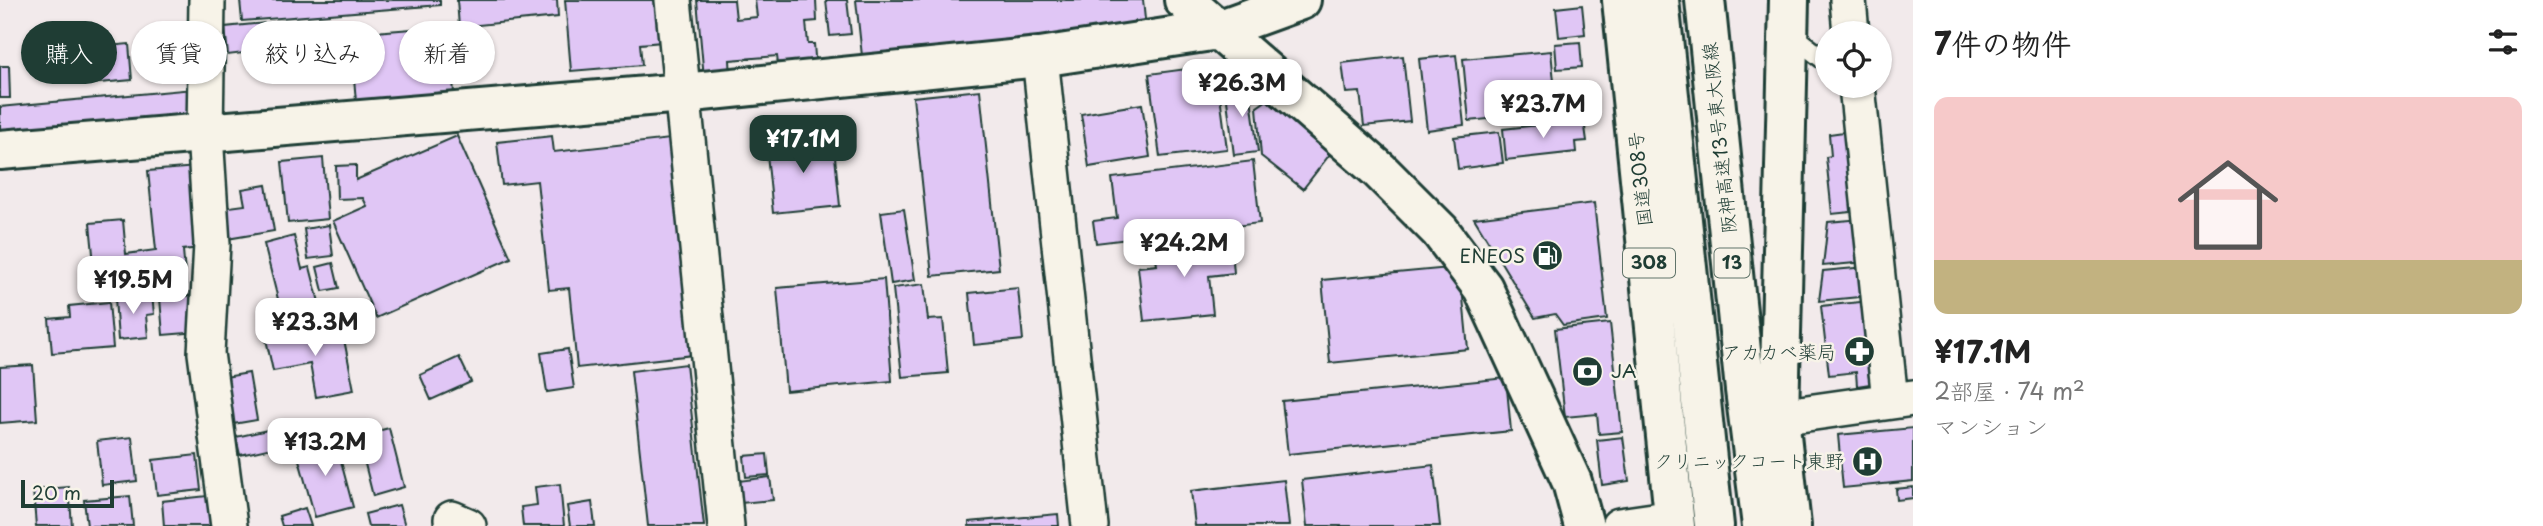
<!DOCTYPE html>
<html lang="ja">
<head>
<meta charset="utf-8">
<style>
	:root { --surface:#fff; --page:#f2f2f2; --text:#222; --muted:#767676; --accent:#1f3d34 }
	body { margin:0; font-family:"Playpen Sans","Klee One",sans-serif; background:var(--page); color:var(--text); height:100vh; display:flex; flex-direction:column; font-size:26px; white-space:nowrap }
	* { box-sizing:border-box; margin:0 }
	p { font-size:23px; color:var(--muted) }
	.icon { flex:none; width:38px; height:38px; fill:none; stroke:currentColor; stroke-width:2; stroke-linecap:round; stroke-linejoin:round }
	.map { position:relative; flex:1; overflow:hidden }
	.sheet { display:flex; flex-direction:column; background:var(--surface); width:630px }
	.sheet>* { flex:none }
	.top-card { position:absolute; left:21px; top:21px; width:665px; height:63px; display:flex; gap:14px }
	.fabs { position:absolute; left:1815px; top:21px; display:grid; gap:14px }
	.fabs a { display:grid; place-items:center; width:77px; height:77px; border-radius:50%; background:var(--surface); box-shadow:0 2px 5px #0004; font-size:35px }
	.scale { position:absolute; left:21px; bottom:18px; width:93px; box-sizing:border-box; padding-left:7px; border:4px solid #1f3d34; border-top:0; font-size:19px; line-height:24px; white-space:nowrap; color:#1f3d34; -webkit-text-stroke:5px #f7f3e8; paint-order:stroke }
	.price { position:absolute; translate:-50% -60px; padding:0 16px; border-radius:14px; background:#fff; color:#222; font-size:23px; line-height:46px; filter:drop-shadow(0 2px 4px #0008) }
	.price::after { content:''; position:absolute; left:50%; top:42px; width:21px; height:16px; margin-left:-10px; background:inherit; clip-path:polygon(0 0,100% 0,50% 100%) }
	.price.selected { background:var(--accent); color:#fff }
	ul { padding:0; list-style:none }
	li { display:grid; align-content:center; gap:14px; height:371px; padding:0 21px }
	li span { display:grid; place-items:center; height:217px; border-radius:14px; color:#555 }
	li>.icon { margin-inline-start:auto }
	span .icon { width:126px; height:126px; fill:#fffc; stroke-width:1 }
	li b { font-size:30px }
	h2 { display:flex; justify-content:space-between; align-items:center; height:84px; padding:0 21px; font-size:30px }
	.tag { padding:0 24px; border-radius:32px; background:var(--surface); box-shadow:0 2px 5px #0004; font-size:24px; line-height:63px }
	.tag.selected { background:var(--accent); color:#fff }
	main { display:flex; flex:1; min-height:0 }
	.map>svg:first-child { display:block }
	.building { fill:#e0c6f5; stroke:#1f3d34; stroke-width:2 }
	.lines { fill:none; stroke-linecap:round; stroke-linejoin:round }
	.lane-casing { stroke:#1f3d34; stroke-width:23 }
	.street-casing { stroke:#1f3d34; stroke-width:40 }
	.secondary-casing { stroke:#1f3d34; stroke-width:44 }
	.highway-casing { stroke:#1f3d34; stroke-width:44 }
	.lane { stroke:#f7f3e8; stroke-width:18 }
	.street { stroke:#f7f3e8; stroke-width:35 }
	.secondary { stroke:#f7f3e8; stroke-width:38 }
	.highway { stroke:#f7f3e8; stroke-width:38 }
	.labels { text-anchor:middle; stroke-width:5; stroke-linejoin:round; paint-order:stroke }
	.shield { fill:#f7f3e8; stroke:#60746a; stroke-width:2 }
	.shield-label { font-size:18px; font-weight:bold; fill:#1f3d34 }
	.street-label { font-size:19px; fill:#1f3d34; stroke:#f7f3e8 }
	.poi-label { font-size:19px; fill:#1f3d34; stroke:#f7f3e8; text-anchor:end }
</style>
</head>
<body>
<main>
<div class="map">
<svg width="1913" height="526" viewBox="0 0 1913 526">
	<rect width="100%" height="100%" fill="#f2eaeb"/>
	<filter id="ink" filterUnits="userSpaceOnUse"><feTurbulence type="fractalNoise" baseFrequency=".0143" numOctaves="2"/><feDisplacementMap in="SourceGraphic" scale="14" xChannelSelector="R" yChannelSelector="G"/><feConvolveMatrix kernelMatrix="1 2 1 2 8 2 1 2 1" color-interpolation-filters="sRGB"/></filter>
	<g filter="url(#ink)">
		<path class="building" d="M240,0H440V5L242,21Z
			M457,0H557L558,17L459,27Z
			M565,0H658L662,42L640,44L642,65L571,71Z
			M697,0H734L736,19L757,17L755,0H816L817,21L806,22L808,44H814L816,69L779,72L777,56L730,60L731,76L704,78Z
			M826,0H847L851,34L830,36Z
			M856,0H1143L1146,29L862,56Z
			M1582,5L1585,34L1559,37L1556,8Z
			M285,21L289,51L273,53L272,43L251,46L252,52L228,55L225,27Z
			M449,26L454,93L356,101L350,34Z
			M1580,42L1582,67L1557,69L1555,44Z
			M129,44L132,80L89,84L87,48Z
			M1551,51L1557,112L1469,121L1463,59Z
			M1456,55L1464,125L1427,130L1419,59Z
			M1403,56L1410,121L1364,126L1360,92L1346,93L1342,63Z
			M1216,65L1227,149L1160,157L1149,74Z
			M0,66H9L10,98H0Z
			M1249,82L1258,152L1234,155L1225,85Z
			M193,89L196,117L0,135V107Z
			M980,90L999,269L932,276L913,97Z
			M1273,96L1337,145L1303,189L1261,156L1257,107Z
			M1142,104L1150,157L1089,167L1081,114Z
			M1584,120L1587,141L1575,142L1576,152L1506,160L1503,129Z
			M1851,131L1860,211L1832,214L1826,157L1831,156L1829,134Z
			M1499,132L1503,163L1458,169L1454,137Z
			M457,136L511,258L376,318L333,221L367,206L363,198L337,199L336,166L356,165V180Z
			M552,136L554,152L679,138L702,354L577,368L569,288L549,290L537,181L502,185L497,142Z
			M833,137L840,206L773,213L766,144Z
			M323,158L328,219L288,223L282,162Z
			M1253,161L1260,223L1096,243L1093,221L1117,218L1112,178Z
			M197,167L200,248L183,250L186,286L97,295L90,223L123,220L126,254L156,250L148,171Z
			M266,185L274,231L227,239L222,208L245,205L242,189Z
			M1594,203L1607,319L1563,325L1555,314L1535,318L1474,218Z
			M904,209L915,280L891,284L881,212Z
			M1862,219L1866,262L1823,266L1828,222Z
			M329,225L333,256L308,259L304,229Z
			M294,236L302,269L310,267L320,306L282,315L264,244Z
			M1231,238L1234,273L1209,276L1213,314L1144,321L1138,267L1157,265L1154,246Z
			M333,263L339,288L323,291L317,267Z
			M1460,267L1468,349L1330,363L1322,280Z
			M1866,267L1869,296L1819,301L1823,271Z
			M884,279L892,381L786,391L777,288Z
			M924,284L928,320L943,319L948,373L902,377L893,288Z
			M1018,288L1023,340L974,345L969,293Z
			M152,295L154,314L146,315L148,337L118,340L115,298Z
			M196,295L199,332L163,335L160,298Z
			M1870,301L1878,371L1868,372L1870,384L1857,386L1856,372L1829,375L1821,306Z
			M109,302L113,348L52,353L49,319L70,317L69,306Z
			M1610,323L1622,432L1599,434L1597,414L1565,417L1555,329Z
			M341,324L354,390L316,397L310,364L273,371L266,339Z
			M568,349L574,388L547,392L541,353Z
			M459,357L471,382L431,400L420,375Z
			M686,364L704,526H648L631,371Z
			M33,365L37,420L0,423V367Z
			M249,373L257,420L233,424L225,377Z
			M1506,378L1511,431L1288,454L1282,401Z
			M304,422L308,440L240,455L236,437Z
			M389,428L404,487L373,496L358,436Z
			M1913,428V481L1843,488L1838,435Z
			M132,437L137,481L102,485L97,441Z
			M1623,437L1629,481L1602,485L1597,440Z
			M335,439L353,507L315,517L296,449Z
			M767,454L769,475L746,477L744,456Z
			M197,455L201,490L157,495L153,460Z
			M1433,465L1440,526H1307L1302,480Z
			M770,477L773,500L741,503L738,481Z
			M1284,480L1289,526H1195L1191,491Z
			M560,484L564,526H523L521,507L537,505L535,487Z
			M69,487L72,526H36L33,490Z
			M1913,487V498L1897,500L1896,489Z
			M130,496L133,526H87L84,500Z
			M207,496L210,526H164L162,501Z
			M592,502L595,526H570L567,506Z
			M399,505L405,526H368L365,514Z
			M305,508L311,526H282L279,516Z
			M1058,514L1059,526H969V522Z"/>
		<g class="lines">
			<defs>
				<path id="lane" d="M1789,33L1827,62"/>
				<path id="street" d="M207,0L205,134L212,244L206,353L229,526
					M673,0L726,526
					M1848,0L1851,33
					M1040,57L1090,526
					M1857,86L1890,400
					M1779,417L1913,398
					M452,519L468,526
					M1619,526L1674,518"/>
				<path id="secondary" d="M1184,0L1379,170L1440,231L1483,288L1572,482L1584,526
					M0,150L683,93L1040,57L1218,30L1301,0"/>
				<path id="highway" d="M1622,0L1675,526
					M1659,0L1714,526
					M1705,0L1745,390L1762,526
					M1789,0L1779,417L1791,526"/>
			</defs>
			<use href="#lane" class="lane-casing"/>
			<use href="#street" class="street-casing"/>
			<use href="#secondary" class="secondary-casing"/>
			<use href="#highway" class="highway-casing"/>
			<use href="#lane" class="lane"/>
			<use href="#street" class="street"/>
			<use href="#secondary" class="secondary"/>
			<use href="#highway" class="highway"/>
		</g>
	</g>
	<defs>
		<symbol id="fuel-disc" viewBox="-11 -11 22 22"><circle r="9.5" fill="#1f3d34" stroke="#f7f3e8"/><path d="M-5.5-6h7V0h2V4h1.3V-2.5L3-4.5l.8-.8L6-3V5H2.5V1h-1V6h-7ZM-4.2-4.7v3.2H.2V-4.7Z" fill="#fff"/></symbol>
		<symbol id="pharmacy-disc" viewBox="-11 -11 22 22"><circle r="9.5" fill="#1f3d34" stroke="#f7f3e8"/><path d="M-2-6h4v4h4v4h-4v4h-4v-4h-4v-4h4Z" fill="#fff"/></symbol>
		<symbol id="bank-disc" viewBox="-11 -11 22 22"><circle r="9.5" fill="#1f3d34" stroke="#f7f3e8"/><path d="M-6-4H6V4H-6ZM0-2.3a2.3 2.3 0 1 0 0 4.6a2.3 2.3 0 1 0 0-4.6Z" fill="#fff"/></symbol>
		<symbol id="hospital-disc" viewBox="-11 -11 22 22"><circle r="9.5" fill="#1f3d34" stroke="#f7f3e8"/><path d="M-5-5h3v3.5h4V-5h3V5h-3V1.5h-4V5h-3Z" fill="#fff"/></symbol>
	</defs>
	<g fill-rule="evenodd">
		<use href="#fuel-disc" x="1530" y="238" width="35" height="35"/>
		<use href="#pharmacy-disc" x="1842" y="334" width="35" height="35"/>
		<use href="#bank-disc" x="1570" y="354" width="35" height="35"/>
		<use href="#hospital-disc" x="1850" y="444" width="35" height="35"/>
	</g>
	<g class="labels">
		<g class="shield">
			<rect x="1623" y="248.5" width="52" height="29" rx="5"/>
			<rect x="1714.5" y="248.5" width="35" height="29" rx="5"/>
		</g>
		<g class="shield-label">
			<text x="1649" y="269">308</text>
			<text x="1732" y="269">13</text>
		</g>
		<g class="street-label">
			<text transform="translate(1719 138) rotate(-96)" y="7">阪神高速13号東大阪線</text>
			<text transform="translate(1640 179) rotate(-96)" y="7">国道308号</text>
		</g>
		<g class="poi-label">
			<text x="1525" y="263">ENEOS</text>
			<text x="1836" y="359">アカカベ薬局</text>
			<text x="1611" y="378" text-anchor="start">JA</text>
			<text x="1844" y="468">クリニックコート東野</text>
		</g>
	</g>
</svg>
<div class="fabs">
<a><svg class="icon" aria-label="locate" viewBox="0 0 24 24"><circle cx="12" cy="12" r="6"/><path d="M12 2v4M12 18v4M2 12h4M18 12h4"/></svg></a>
</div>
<div class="scale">20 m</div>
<b class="price" style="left:1242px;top:119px">¥26.3M</b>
<b class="price" style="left:1543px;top:140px">¥23.7M</b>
<b class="price selected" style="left:803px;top:175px">¥17.1M</b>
<b class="price" style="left:1184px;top:279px">¥24.2M</b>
<b class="price" style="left:133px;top:316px">¥19.5M</b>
<b class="price" style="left:315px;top:358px">¥23.3M</b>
<b class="price" style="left:325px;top:478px">¥13.2M</b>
<div class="top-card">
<a class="tag selected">購入</a>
<a class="tag">賃貸</a>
<a class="tag">絞り込み</a>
<a class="tag">新着</a>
</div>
</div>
<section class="sheet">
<h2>7件の物件<svg class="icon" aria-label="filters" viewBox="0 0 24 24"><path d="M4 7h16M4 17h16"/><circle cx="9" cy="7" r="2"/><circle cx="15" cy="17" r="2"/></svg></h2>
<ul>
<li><span style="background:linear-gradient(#f6c9c9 75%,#c2b280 0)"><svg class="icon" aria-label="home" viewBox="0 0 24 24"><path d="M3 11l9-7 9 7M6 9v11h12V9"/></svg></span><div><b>¥17.1M</b><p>2部屋 · 74 m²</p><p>マンション</p></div></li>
</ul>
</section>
</main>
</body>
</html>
